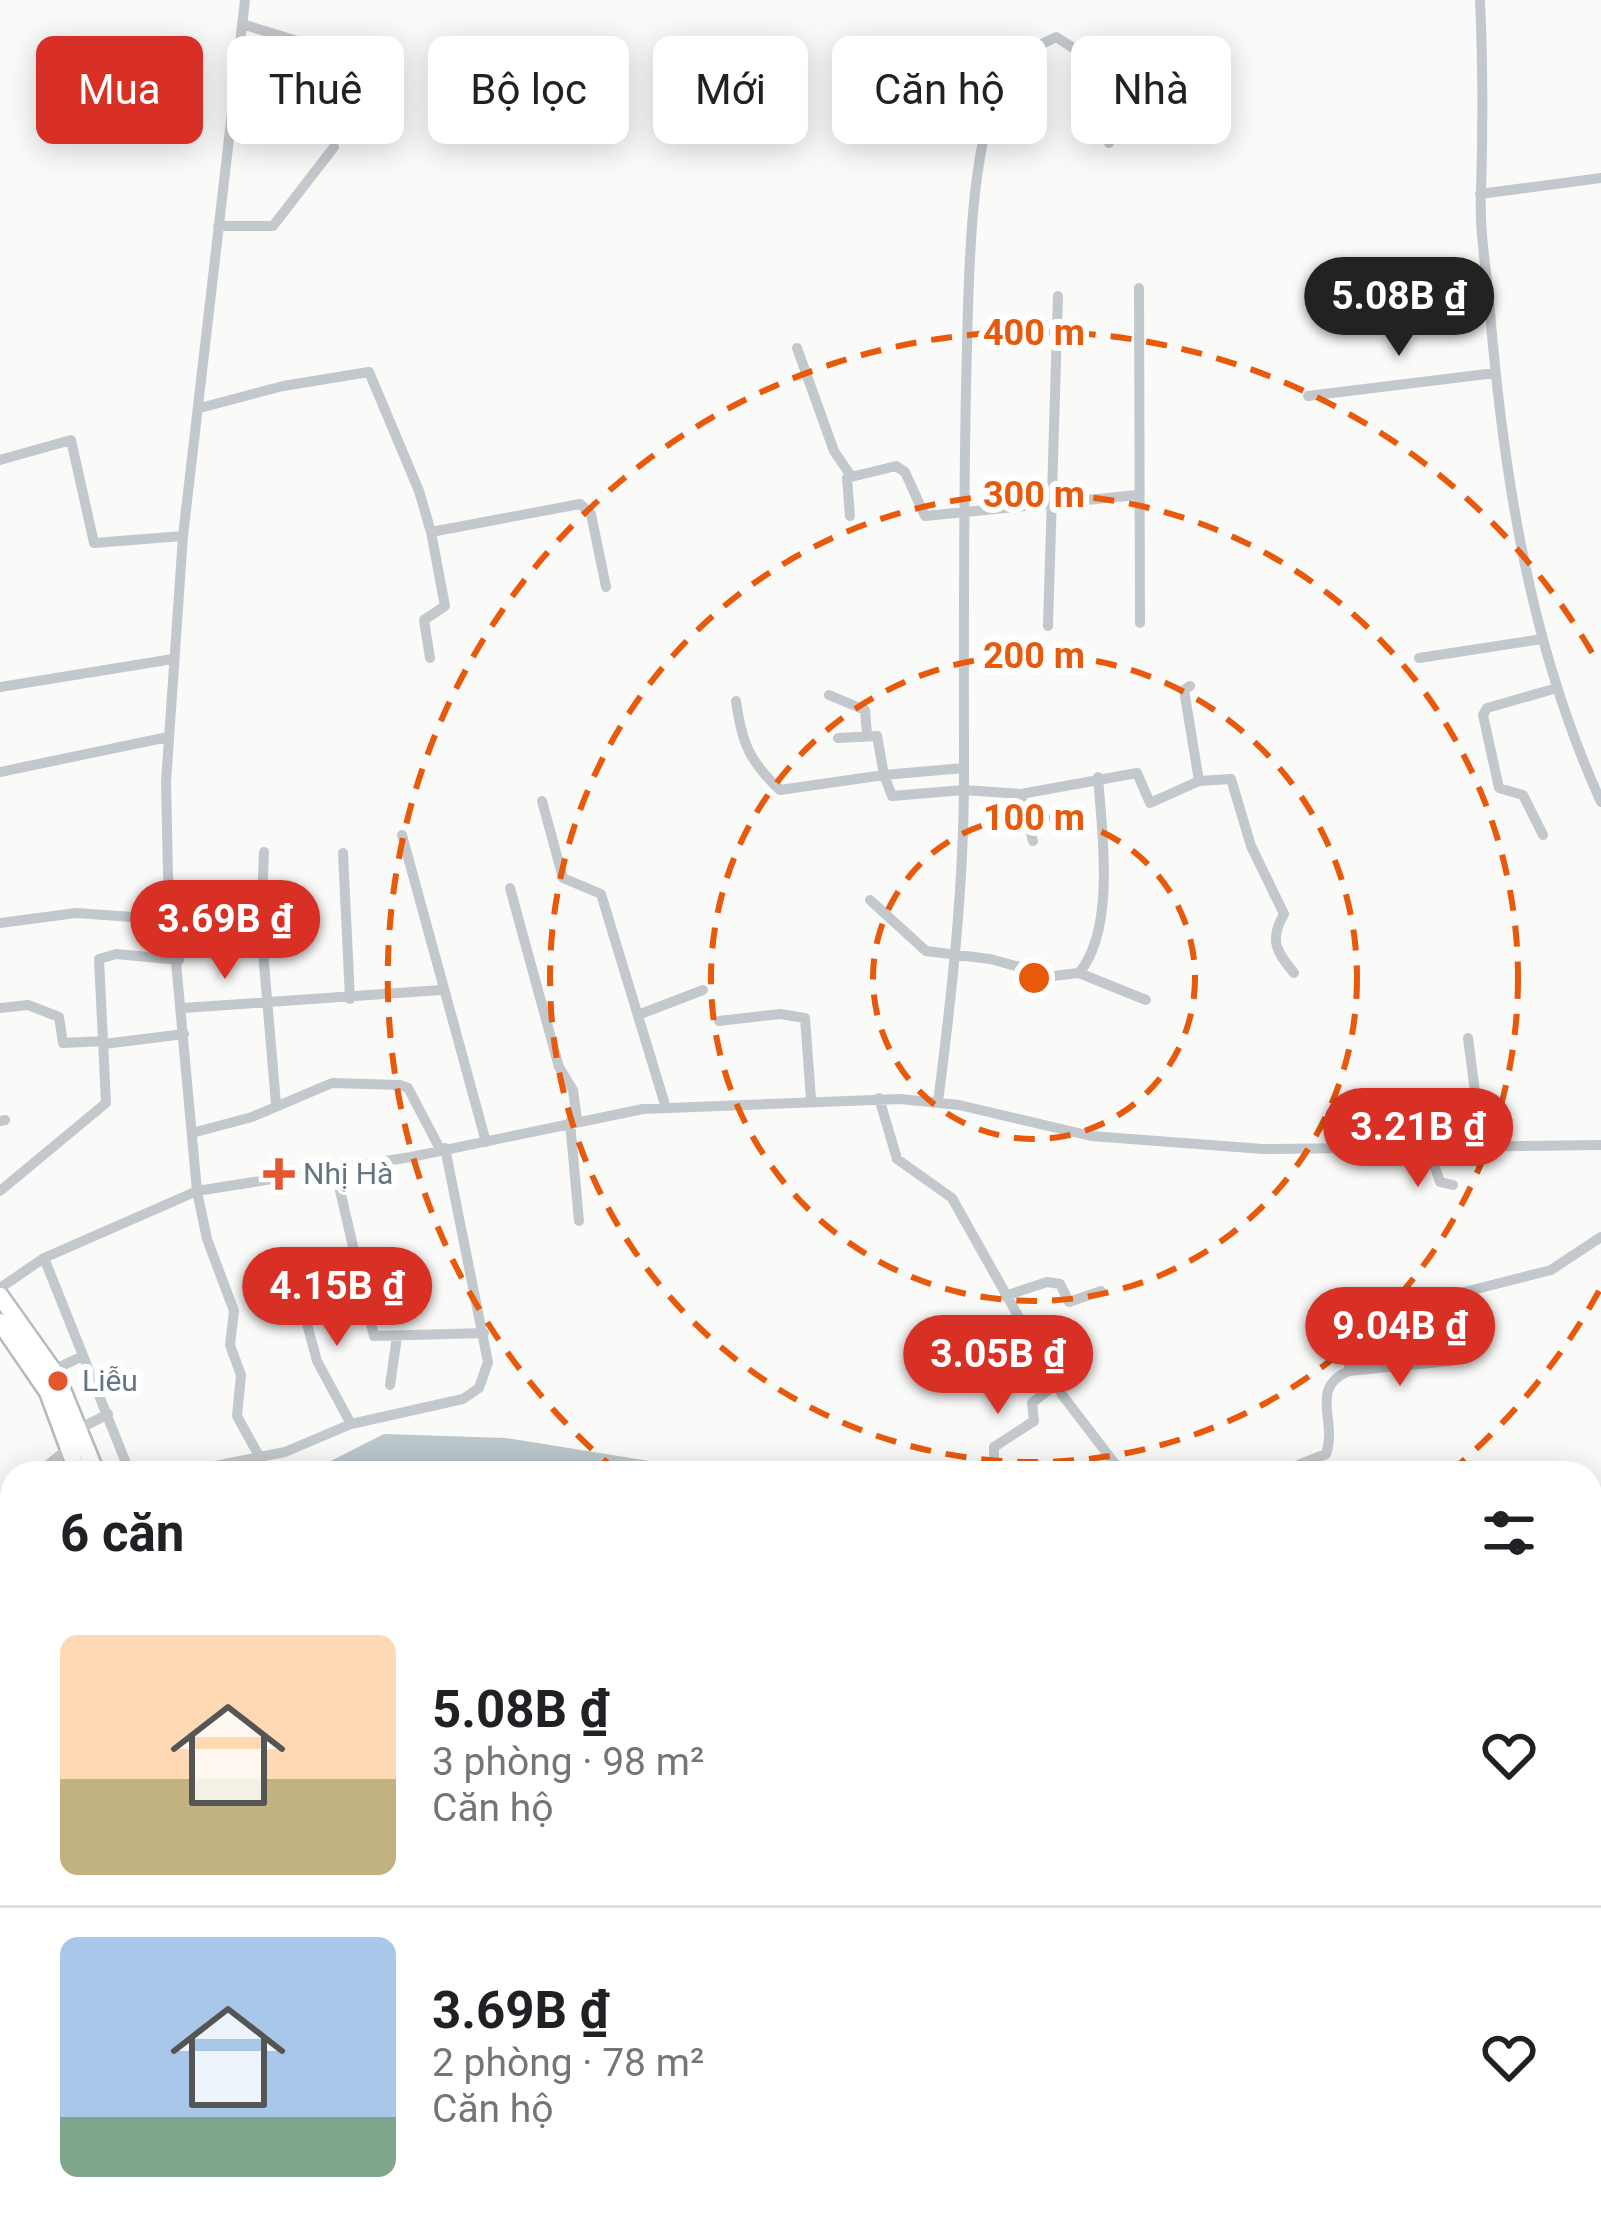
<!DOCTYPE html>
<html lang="vi">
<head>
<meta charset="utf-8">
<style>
	:root { --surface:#fff; --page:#f2f2f2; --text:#202124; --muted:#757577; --line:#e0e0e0; --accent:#d93025 }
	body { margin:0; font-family:Roboto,sans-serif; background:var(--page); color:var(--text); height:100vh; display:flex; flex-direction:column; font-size:45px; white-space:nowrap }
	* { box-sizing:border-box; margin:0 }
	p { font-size:39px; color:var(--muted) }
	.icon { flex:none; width:66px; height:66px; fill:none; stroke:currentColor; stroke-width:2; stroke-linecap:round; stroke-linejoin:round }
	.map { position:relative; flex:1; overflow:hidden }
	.drawer { position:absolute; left:0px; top:1461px; width:1602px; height:771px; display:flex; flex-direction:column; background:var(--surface); border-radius:36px 36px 0 0; box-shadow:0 6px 30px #0003 }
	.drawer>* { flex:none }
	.hud { position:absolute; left:36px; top:36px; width:1530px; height:108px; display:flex; gap:24px }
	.price { position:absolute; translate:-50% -102px; padding:0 27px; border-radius:42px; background:var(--accent); color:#fff; font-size:39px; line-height:78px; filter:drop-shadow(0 3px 6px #0008) }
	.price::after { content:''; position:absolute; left:50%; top:72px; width:36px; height:27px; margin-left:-18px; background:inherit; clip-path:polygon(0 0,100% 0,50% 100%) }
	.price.on { background:#222; color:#fff }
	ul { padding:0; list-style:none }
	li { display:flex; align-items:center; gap:36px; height:300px; padding:0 60px }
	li+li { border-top:3px solid var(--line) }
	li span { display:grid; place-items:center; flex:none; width:336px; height:240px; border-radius:18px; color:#555 }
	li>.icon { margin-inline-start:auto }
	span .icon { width:144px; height:144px; fill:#fffc; stroke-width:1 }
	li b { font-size:51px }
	h2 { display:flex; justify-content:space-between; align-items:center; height:144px; padding:0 60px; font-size:51px }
	.tag { padding:0 42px; border-radius:18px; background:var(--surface); box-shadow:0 6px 30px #0003; font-size:42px; line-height:108px }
	.tag.on { background:var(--accent); color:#fff }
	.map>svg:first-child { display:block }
	.water { fill:#bbc7cb }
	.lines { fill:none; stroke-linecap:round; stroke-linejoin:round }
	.highway-casing { stroke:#b4b9bd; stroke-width:21 }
	.minor { stroke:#c3c8cc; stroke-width:10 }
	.highway { stroke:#fff; stroke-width:16 }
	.ring { fill:none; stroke:#e8590c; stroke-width:6; stroke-dasharray:21 15 }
	.poi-dot { fill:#e4572e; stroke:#fff; stroke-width:4.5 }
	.labels { text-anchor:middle; stroke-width:12; stroke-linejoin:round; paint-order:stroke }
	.poi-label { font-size:30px; fill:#657683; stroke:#fff; text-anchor:start }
	.centre { fill:#e8590c; stroke:#fff; stroke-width:6 }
	.ring-label { font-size:36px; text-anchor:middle; font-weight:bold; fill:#e8590c; stroke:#fff; stroke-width:12; stroke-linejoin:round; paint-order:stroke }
</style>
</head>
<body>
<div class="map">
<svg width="1601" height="2231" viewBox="0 0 1601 2231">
	<rect width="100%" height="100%" fill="#fafaf8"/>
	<path class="water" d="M384,1434L506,1438L724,1473H307Z
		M1601,1651V1756L1590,1766V1663Z
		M12,1933V2070L0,2076V1975Z"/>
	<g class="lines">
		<defs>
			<path id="highway" d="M0,1296L56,1375L96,1473
				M0,1322L48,1392L78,1473
				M451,2220L460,2231
				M471,2220L480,2231"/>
		</defs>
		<use href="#highway" class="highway-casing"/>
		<path class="minor" d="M245,0L183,536L166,782L168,875L197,1191L207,1239L234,1311L230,1345L241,1375L237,1416L259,1456
			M1480,0C1483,65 1483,128 1481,193C1479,231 1487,273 1490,312C1504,480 1531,648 1601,802
			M242,24L376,65
			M1480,194L1601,178
			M218,226H273L334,147
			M1139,288L1140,623
			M797,348L834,451L851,476
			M1308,396L1495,373
			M200,408L283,386L369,372L419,491L431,532L580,504L591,514L606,587
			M0,460L71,440L94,543L183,536
			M850,516L847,478L896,466L905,472L925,516L1137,495
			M1048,626L1058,296
			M430,658L424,620L445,606L431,532
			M1419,658L1542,639
			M1190,686L1184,690L1199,781
			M0,687L173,659
			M829,695L865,710L867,734
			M736,701C742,743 749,761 780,790L884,775L892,796L964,790L1021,794L1033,841
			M838,738L877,736L884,775L964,768
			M0,772L168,737
			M1021,794L1137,773L1150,803L1199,781L1231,779L1251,846L1284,914C1269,940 1276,951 1294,973
			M542,801L563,878L601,894L666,1108
			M402,835L486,1142
			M1543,835L1523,795L1499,788L1483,715L1487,708L1557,688
			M264,852L261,928L276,1104
			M343,853L350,999
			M510,888L559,1067L573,1090L577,1120
			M870,900L926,951L990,959L1053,976L1079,973C1116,929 1102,831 1098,777
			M0,923L76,913L175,920
			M1079,973L1146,1000
			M0,1008L28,1005L59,1017L63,1043L104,1041
			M183,1008L441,990
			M638,1015L703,990
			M719,1021L780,1014L805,1018L811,1099
			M1468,1038L1482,1146
			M104,1044L184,1034
			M879,1098L897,1159L952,1198L1063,1396L1122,1473
			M938,1102C952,993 964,885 964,775C964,632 963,489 967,346C969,264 970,133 1010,60L1056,37L1118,76L1121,92C1110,108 1103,124 1109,143
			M0,1121L5,1120
			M570,1122L579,1221
			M192,1133L252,1117L332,1083L400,1085L408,1088L440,1149
			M1428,1147L1440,1182L1453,1185
			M335,1169L374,1336L484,1333
			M0,1191L106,1103L99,959L116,954L179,960
			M44,1258L130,1473
			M297,1287L317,1361L351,1424
			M0,1288L44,1258L197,1191L411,1157L643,1109L900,1099L959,1105L1091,1136L1263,1149L1601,1145
			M1005,1296L1047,1282L1060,1284L1069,1302L1101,1291
			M53,1370L83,1356
			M1349,1371L1450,1361
			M390,1385L397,1337
			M81,1428L108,1414
			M994,1458V1447L1034,1421L1032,1403L1056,1384
			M38,1473L69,1448
			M179,1473L285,1452L351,1424L463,1399L479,1388L488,1362L445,1148
			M1278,1473L1326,1454C1338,1421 1308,1388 1349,1371L1348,1334L1354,1320L1551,1270L1601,1237
			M0,1503L12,1494
			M0,1536L12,1568
			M0,1649L12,1623
			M1590,1780L1601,1778
			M1590,1910L1601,1907
			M1590,2112H1601
			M0,2150L12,2140
			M1590,2215L1601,2214
			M128,2220L129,2231
			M203,2220L207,2231
			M836,2220L838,2231
			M900,2220L904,2231
			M1068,2220V2231
			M1223,2220L1225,2231
			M631,2231L671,2220
			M1436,2231L1536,2220"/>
		<use href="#highway" class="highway"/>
	</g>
	<g class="ring">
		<circle cx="1034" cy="978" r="161"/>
		<circle cx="1034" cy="978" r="323"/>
		<circle cx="1034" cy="978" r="484"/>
		<path d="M1599 1291A646 646 0 0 1 1449 1473M619 1473A646 646 0 1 1 1599 665"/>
	</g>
	<g class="poi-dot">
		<path d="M273 1156h12v12h12v12h-12v12h-12v-12h-12v-12h12z"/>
		<circle cx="58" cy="1381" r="12"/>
	</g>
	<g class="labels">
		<g class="poi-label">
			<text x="303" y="1184">Nhị Hà</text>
			<text x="82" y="1391">Liễu</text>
		</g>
	</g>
	<circle cx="1034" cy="978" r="18" class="centre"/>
	<g class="ring-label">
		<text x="1034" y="345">400 m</text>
		<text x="1034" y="507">300 m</text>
		<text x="1034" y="668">200 m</text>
		<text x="1034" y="830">100 m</text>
	</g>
</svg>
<b class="price on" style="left:1399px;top:359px">5.08B ₫</b>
<b class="price" style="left:225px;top:982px">3.69B ₫</b>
<b class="price" style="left:1418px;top:1190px">3.21B ₫</b>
<b class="price" style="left:337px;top:1349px">4.15B ₫</b>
<b class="price" style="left:1400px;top:1389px">9.04B ₫</b>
<b class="price" style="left:998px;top:1417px">3.05B ₫</b>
<div class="hud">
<a class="tag on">Mua</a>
<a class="tag">Thuê</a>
<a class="tag">Bộ lọc</a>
<a class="tag">Mới</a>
<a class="tag">Căn hộ</a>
<a class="tag">Nhà</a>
</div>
<section class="drawer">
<h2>6 căn<svg class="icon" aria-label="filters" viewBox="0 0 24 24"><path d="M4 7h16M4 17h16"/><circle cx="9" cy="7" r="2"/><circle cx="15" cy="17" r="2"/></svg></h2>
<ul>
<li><span style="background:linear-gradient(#ffd9b3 60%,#c2b280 0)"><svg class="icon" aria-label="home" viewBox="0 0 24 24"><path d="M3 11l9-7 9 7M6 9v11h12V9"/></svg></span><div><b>5.08B ₫</b><p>3 phòng · 98 m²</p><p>Căn hộ</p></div><svg class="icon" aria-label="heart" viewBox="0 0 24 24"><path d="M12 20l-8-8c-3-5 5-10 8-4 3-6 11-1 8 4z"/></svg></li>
<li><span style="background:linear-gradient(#a9c7e8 75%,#7fa58c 0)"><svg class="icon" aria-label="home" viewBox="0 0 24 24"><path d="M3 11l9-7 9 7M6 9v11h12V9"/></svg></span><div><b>3.69B ₫</b><p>2 phòng · 78 m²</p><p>Căn hộ</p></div><svg class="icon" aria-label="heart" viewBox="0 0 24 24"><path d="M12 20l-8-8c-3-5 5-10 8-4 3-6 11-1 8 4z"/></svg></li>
</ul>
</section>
</div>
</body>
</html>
